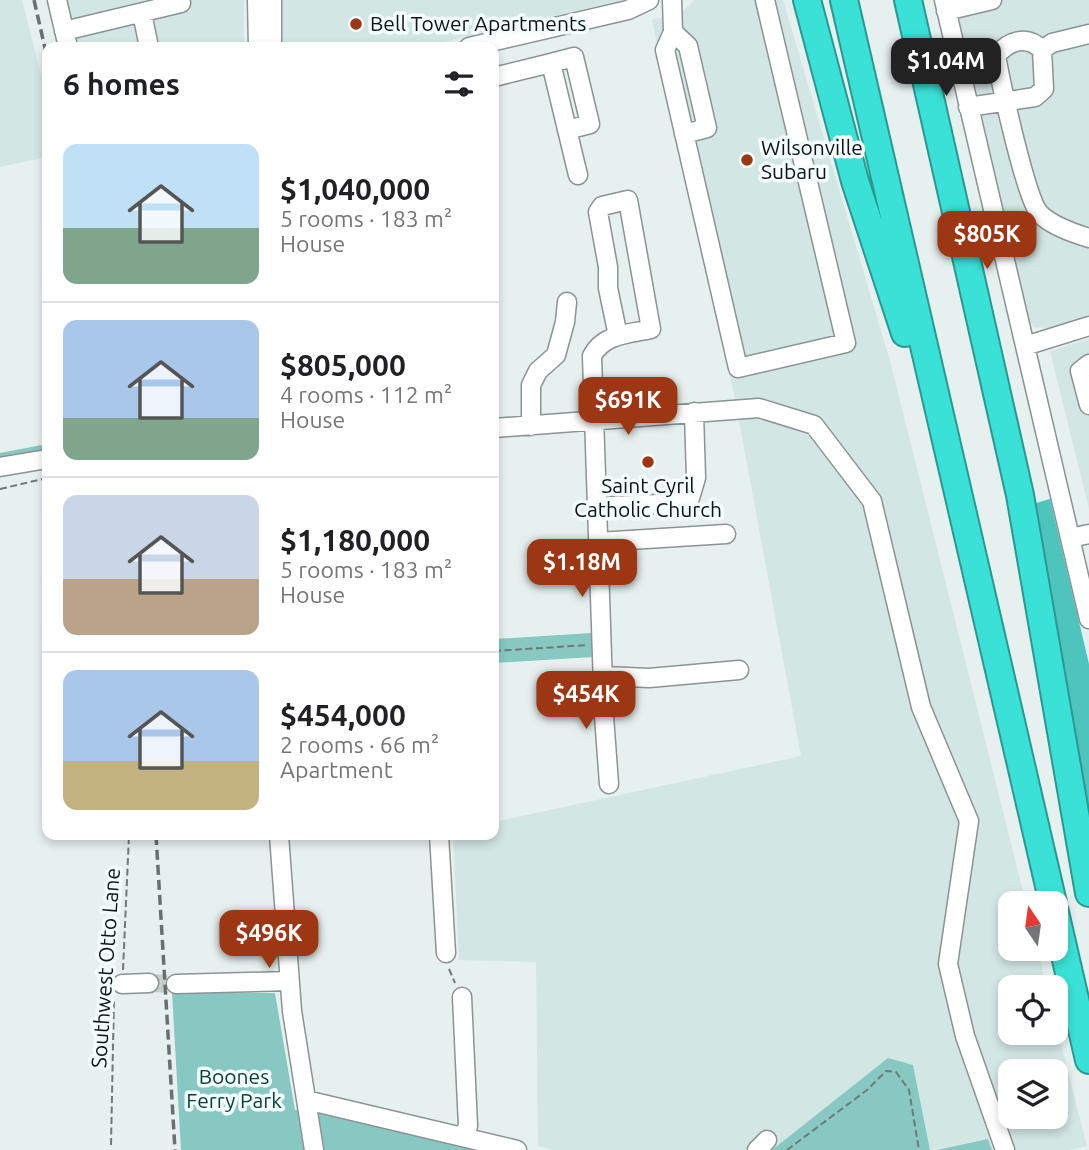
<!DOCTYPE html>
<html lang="en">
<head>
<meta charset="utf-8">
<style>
	:root { --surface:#fff; --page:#f6f6f6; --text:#202124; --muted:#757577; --line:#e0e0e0; --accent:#9d3612 }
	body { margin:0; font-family:Ubuntu,sans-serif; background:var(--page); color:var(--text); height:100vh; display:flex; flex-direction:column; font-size:26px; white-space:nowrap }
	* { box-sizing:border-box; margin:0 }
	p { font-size:23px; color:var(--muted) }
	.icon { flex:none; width:38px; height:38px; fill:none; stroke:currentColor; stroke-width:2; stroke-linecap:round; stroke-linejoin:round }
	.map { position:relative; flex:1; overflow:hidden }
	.panel { position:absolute; left:42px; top:42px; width:457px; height:798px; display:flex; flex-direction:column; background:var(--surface); border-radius:14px; box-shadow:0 4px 10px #0003 }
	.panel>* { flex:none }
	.needle { width:46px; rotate:347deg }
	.fabs { position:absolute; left:998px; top:891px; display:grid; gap:14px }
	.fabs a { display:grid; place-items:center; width:70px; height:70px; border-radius:14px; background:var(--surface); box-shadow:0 4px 10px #0003; font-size:35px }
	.price { position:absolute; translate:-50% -60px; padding:0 16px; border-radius:14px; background:var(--accent); color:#fff; font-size:23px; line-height:46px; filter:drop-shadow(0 2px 4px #0008) }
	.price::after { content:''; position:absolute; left:50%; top:42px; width:21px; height:16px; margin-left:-10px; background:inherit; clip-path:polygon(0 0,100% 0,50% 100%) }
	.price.on { background:#222; color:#fff }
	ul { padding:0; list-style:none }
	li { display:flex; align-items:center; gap:21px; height:175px; padding:0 21px }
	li+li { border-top:2px solid var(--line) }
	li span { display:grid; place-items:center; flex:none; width:196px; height:140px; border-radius:14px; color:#555 }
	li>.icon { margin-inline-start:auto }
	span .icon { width:84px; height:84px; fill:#fffc; stroke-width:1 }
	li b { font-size:30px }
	h2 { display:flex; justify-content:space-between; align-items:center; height:84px; padding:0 21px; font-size:30px }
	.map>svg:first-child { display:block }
	.built { fill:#d2e6e4; fill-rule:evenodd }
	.green { fill:#87c9c2 }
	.forest { fill:#4ec5bc }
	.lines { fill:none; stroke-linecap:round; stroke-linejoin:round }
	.minor-tunnel { stroke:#c6cfce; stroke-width:18; stroke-dasharray:18 9; stroke-linecap:butt }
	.minor-casing { stroke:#8a9492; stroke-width:21 }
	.highway-casing { stroke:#2b9991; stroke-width:30 }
	.path { stroke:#727877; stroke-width:2; stroke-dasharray:7 3.5; stroke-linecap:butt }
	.minor { stroke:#fff; stroke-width:18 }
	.highway { stroke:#3ae1d6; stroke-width:26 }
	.rail { stroke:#6a706f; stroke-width:3.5; stroke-dasharray:10 5; stroke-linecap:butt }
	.poi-dot { fill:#9d3612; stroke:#f3fefc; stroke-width:2.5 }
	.labels { text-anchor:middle; stroke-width:7; stroke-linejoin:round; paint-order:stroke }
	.poi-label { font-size:21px; fill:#0f1312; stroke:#f3fefc; text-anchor:start }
	.street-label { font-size:21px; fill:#0f1312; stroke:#f3fefc }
	.park-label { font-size:21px; fill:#043d3a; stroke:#f3fefc }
</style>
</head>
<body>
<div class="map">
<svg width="1089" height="1150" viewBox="0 0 1089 1150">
	<rect width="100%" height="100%" fill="#e6f0ef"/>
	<path class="built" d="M0,0H22L47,98V157L0,167Z
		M49,0H244V47H60Z
		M277,0H622L422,47H276Z
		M694,0H783L890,361L1026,903H1010V948L1037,949L1047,987H1010V1032H1055V1020L1087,1146L1069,1150H992L988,1139L930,1150L913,1065L774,1150H755L751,1146L746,1150H554L538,1146L536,962L459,960L453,835H494V822L801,756L734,394L652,20L682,12ZM1010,1071H1055V1116H1010Z
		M951,0H1089V315L1048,328L1034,327L1025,316Z
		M1089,339V509L1050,351Z"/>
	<path class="green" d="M47,444V449L0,458V453Z
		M591,633L593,657L494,663V639Z
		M172,993H275L295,1110L338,1115L489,1150H181Z
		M888,1058L913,1065L930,1150H772Z
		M988,1139L992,1150H936Z"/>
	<path class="forest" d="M1050,499L1089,664V812L1036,503Z"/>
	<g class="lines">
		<path class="minor-tunnel" d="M149,983L176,984"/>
		<defs>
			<path id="minor" d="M57,0L68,47
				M257,0L258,47
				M672,0L673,32L665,50L738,368L846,343L765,0
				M944,0L1089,619
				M946,11L992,0
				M142,13L149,47
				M64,31L181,3
				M673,32L688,46L707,128L684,134
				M272,47V0
				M469,47L628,10L649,0
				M1042,50C1027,34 1008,41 996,56C1001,83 1026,200 1040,214C1052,226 1073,233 1089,238
				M551,63L574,57L590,124L567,130
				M494,77L551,63L578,175
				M968,107L1035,97L1044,89L1042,50L1052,43L1089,34
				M1025,346L1089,326
				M1089,364L1080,371L1089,405
				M531,426V385L538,371L556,355L565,322L567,302
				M494,428L759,408L814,425L872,501L921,707L969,821L948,964L965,1036L1005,1150
				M0,467L47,459
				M596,507L679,503L690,498L696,478L694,412
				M1070,538L1089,534
				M598,542L726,534
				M604,676L649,678L739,670
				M609,784L604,716L592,356C603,334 629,334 651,329L628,200L602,206L598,212L608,267V288L618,336
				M279,835L292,1011L314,1150
				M439,835L446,953
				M122,984L149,983
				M176,984L289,981
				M462,997L468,1126L463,1137
				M306,1100L517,1150
				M757,1150L767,1140"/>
			<path id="highway" d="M807,0L855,181L905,333
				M844,0L1053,903
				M908,0L1020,495L1089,893
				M1055,912L1089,1060"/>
		</defs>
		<use href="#minor" class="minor-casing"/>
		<use href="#highway" class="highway-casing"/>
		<path class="path" d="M0,489L47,478
			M494,651L588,645
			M449,969L455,983
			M123,970L129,835
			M111,1145L114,998
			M787,1150L867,1090L886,1071L896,1072L909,1090L919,1150"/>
		<use href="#minor" class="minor"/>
		<use href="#highway" class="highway"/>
		<path class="rail" d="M34,0L47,57
			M156,835L175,1150"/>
	</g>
	<g class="poi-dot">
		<circle cx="356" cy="24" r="7"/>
		<circle cx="747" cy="160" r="7"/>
		<circle cx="648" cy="462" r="7"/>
	</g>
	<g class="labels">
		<g class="poi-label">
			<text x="370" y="31">Bell Tower Apartments</text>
			<text x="761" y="155">Wilsonville<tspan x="761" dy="24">Subaru</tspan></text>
			<text x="648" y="493" text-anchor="middle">Saint Cyril<tspan x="648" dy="24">Catholic Church</tspan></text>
		</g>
		<g class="street-label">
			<text transform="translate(106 968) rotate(-86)" y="7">Southwest Otto Lane</text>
		</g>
		<g class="park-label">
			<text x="234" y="1084">Boones<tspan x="234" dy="24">Ferry Park</tspan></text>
		</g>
	</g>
</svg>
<div class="fabs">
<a><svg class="needle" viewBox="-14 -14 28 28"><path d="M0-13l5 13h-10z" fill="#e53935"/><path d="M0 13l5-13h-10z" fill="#757577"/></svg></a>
<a><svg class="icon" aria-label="locate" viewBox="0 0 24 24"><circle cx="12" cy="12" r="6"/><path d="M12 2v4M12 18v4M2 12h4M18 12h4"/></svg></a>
<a><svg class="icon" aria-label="layers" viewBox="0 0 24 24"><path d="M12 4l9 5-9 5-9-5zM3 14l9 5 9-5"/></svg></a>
</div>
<b class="price on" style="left:946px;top:98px">$1.04M</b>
<b class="price" style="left:987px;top:271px">$805K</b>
<b class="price" style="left:628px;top:437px">$691K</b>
<b class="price" style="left:582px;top:599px">$1.18M</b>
<b class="price" style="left:586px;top:731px">$454K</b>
<b class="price" style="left:269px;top:970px">$496K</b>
<section class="panel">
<h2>6 homes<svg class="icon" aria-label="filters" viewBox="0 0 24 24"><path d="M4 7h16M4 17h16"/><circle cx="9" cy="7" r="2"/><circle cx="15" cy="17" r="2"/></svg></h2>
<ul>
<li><span style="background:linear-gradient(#bfe0f5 60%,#7fa58c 0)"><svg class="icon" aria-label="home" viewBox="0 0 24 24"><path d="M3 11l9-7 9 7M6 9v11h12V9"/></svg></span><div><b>$1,040,000</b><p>5 rooms · 183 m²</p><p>House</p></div></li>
<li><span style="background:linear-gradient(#a9c7e8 70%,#7fa58c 0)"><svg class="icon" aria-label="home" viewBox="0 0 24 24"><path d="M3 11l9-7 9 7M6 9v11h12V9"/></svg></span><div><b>$805,000</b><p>4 rooms · 112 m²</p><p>House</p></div></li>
<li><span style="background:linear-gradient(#c9d6e8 60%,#b9a48a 0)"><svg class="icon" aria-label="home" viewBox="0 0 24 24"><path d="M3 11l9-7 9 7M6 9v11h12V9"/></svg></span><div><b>$1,180,000</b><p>5 rooms · 183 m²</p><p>House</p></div></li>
<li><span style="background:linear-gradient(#a9c7e8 65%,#c2b280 0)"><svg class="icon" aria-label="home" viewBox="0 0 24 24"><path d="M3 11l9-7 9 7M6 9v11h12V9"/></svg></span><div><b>$454,000</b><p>2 rooms · 66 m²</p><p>Apartment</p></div></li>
</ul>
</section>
</div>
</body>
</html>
